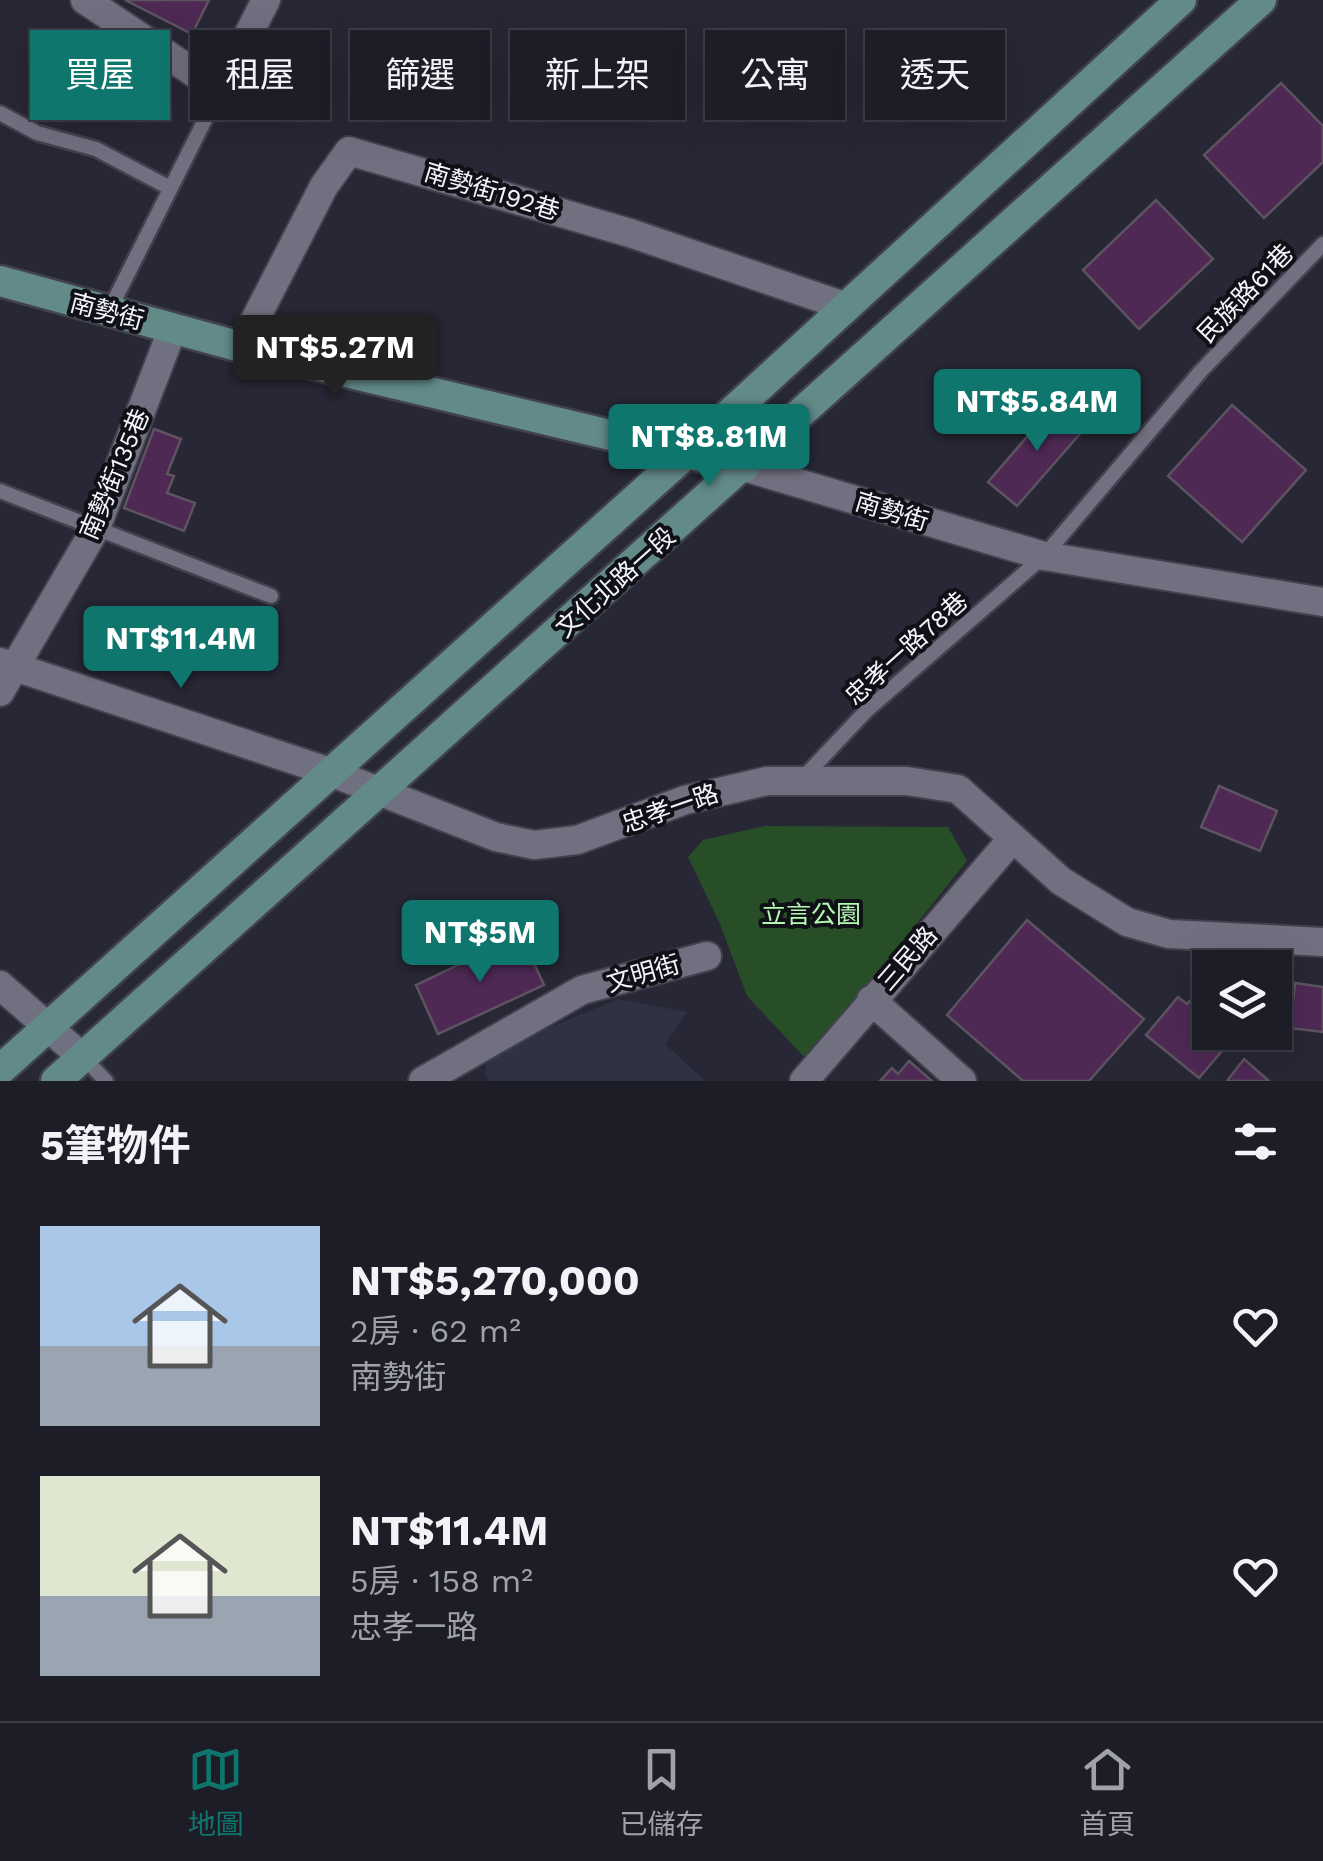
<!DOCTYPE html>
<html lang="zh-TW">
<head>
<meta charset="utf-8">
<style>
	:root { --surface:#1d1d28; --page:#252630; --text:#f1f3f6; --muted:#a0a2a8; --line:#3b3b45; --accent:#0f766e }
	body { margin:0; font-family:"Work Sans","Noto Sans TC",sans-serif; background:var(--page); color:var(--text); height:100vh; display:flex; flex-direction:column; font-size:38px; white-space:nowrap }
	* { box-sizing:border-box; margin:0 }
	p { font-size:32px; color:var(--muted) }
	.icon { flex:none; width:55px; height:55px; fill:none; stroke:currentColor; stroke-width:2; stroke-linecap:round; stroke-linejoin:round }
	.map { position:relative; height:1081px; overflow:hidden }
	.sheet { display:flex; flex-direction:column; background:var(--surface); flex:1 }
	.sheet>* { flex:none }
	.banner { position:absolute; left:30px; top:30px; width:1265px; height:90px; display:flex; gap:20px }
	.tools { position:absolute; left:1192px; top:950px; display:grid; gap:20px }
	.tools a { display:grid; place-items:center; width:100px; height:100px; border-radius:0px; background:var(--surface); box-shadow:0 10px 40px #0002,0 0 0 2px var(--line); font-size:50px }
	.price { position:absolute; translate:-50% -85px; padding:0 22px; border-radius:10px; background:var(--accent); color:#fff; font-size:32px; line-height:65px; filter:drop-shadow(0 2px 5px #0008) }
	.price::after { content:''; position:absolute; left:50%; top:60px; width:30px; height:22px; margin-left:-15px; background:inherit; clip-path:polygon(0 0,100% 0,50% 100%) }
	.price.on { background:#222; color:#fff }
	ul { padding:0; list-style:none }
	li { display:flex; align-items:center; gap:30px; height:250px; padding:0 40px }
	li span { display:grid; place-items:center; flex:none; width:280px; height:200px; border-radius:0px; color:#555 }
	li>.icon { margin-inline-start:auto }
	span .icon { width:120px; height:120px; fill:#fffc; stroke-width:1 }
	li b { font-size:42px }
	h2 { display:flex; justify-content:space-between; align-items:center; height:120px; padding:0 40px; font-size:42px }
	.tag { padding:0 35px; border-radius:0px; background:var(--surface); box-shadow:0 10px 40px #0002,0 0 0 2px var(--line); font-size:35px; line-height:90px }
	.tag.on { background:var(--accent); color:#fff }
	.tabs { display:flex; justify-content:space-around; align-items:center; height:140px; border-top:2px solid var(--line); background:var(--surface); font-size:28px; color:var(--muted) }
	.tabs a { display:grid; justify-items:center; gap:5px }
	.tabs .on { color:var(--accent) }
	.map>svg:first-child { display:block }
	.built { fill:#313144 }
	.green { fill:#284e28 }
	.building { fill:#4e2954; stroke:#5e5360; stroke-width:2.5 }
	.lines { fill:none; stroke-linecap:round; stroke-linejoin:round }
	.lane-casing { stroke:#42424e; stroke-width:19 }
	.street-casing { stroke:#42424e; stroke-width:32 }
	.secondary-casing { stroke:#42424e; stroke-width:35 }
	.lane { stroke:#707080; stroke-width:14 }
	.street { stroke:#707080; stroke-width:28 }
	.secondary { stroke:#628a89; stroke-width:30 }
	.labels { text-anchor:middle; stroke-width:8; stroke-linejoin:round; paint-order:stroke }
	.street-label { font-size:25px; fill:#f4f4fd; stroke:#101017 }
	.park-label { font-size:25px; fill:#b5f8b3; stroke:#101017 }
</style>
</head>
<body>
<div class="map">
<svg width="1323" height="1081" viewBox="0 0 1323 1081">
	<rect width="100%" height="100%" fill="#272735"/>
	<path class="built" d="M618,999L687,1012L665,1044L705,1081H489L486,1076V1058L503,1047Z"/>
	<path class="green" d="M765,826L948,827L967,861L807,1060L747,996L720,924L688,857L703,840Z"/>
	<path class="building" d="M125,0H209L192,34Z
		M1281,83L1323,126V162L1264,218L1204,155Z
		M1156,200L1213,259L1139,329L1083,270Z
		M1057,402L1086,427L1017,506L988,482Z
		M1232,405L1306,470L1242,542L1168,476Z
		M154,429L181,439L167,474L174,476L167,493L195,503L184,531L124,508Z
		M1219,786L1277,811L1260,851L1201,827Z
		M1027,920L1144,1019L1089,1081H1023L947,1015Z
		M521,935L544,985L438,1034L416,985Z
		M1295,983L1323,987V1032L1290,1028Z
		M1199,990H1210V1032H1238L1199,1078L1146,1035L1178,997L1187,1004Z
		M1244,1059L1269,1081H1227Z
		M909,1061L932,1081H880L892,1068L898,1074Z"/>
	<g class="lines">
		<defs>
			<path id="lane" d="M0,113L37,133L96,149L168,187
				M108,313L220,90
				M0,491L271,596
				M802,779L867,710L1044,556L1200,372L1323,244
				M83,1057L106,1081"/>
			<path id="street" d="M85,0L220,90L266,0
				M241,347L324,186L349,151L630,233L847,307
				M744,467L1044,556L1323,602
				M0,662L330,772L496,837L534,845L577,840L685,800L767,781H907L958,789L1061,881L1127,922L1169,934L1323,942
				M0,692L96,528L173,328
				M0,985L82,1057
				M871,1000L962,1081
				M423,1081L582,990L707,956
				M804,1081L1013,838"/>
			<path id="secondary" d="M0,281L241,347L744,467
				M0,1070L688,452L1181,0
				M56,1081L1261,0"/>
		</defs>
		<use href="#lane" class="lane-casing"/>
		<use href="#street" class="street-casing"/>
		<use href="#secondary" class="secondary-casing"/>
		<use href="#lane" class="lane"/>
		<use href="#street" class="street"/>
		<use href="#secondary" class="secondary"/>
	</g>
	<g class="labels">
		<g class="street-label">
			<text transform="translate(492 191) rotate(17)" y="9">南勢街192巷</text>
			<text transform="translate(1245 293) rotate(-46)" y="9">民族路61巷</text>
			<text transform="translate(107 311) rotate(15)" y="9">南勢街</text>
			<text transform="translate(114 474) rotate(-67)" y="9">南勢街135巷</text>
			<text transform="translate(892 511) rotate(17)" y="9">南勢街</text>
			<text transform="translate(615 582) rotate(-42)" y="9">文化北路一段</text>
			<text transform="translate(906 648) rotate(-42)" y="9">忠孝一路78巷</text>
			<text transform="translate(670 808) rotate(-19)" y="9">忠孝一路</text>
			<text transform="translate(907 958) rotate(-49)" y="9">三民路</text>
			<text transform="translate(643 973) rotate(-16)" y="9">文明街</text>
		</g>
		<g class="park-label">
			<text x="811" y="923">立言公園</text>
		</g>
	</g>
</svg>
<div class="tools">
<a><svg class="icon" aria-label="layers" viewBox="0 0 24 24"><path d="M12 4l9 5-9 5-9-5zM3 14l9 5 9-5"/></svg></a>
</div>
<b class="price on" style="left:335px;top:400px">NT$5.27M</b>
<b class="price" style="left:1037px;top:454px">NT$5.84M</b>
<b class="price" style="left:709px;top:489px">NT$8.81M</b>
<b class="price" style="left:181px;top:691px">NT$11.4M</b>
<b class="price" style="left:480px;top:985px">NT$5M</b>
<div class="banner">
<a class="tag on">買屋</a>
<a class="tag">租屋</a>
<a class="tag">篩選</a>
<a class="tag">新上架</a>
<a class="tag">公寓</a>
<a class="tag">透天</a>
</div>
</div>
<section class="sheet">
<h2>5筆物件<svg class="icon" aria-label="filters" viewBox="0 0 24 24"><path d="M4 7h16M4 17h16"/><circle cx="9" cy="7" r="2"/><circle cx="15" cy="17" r="2"/></svg></h2>
<ul>
<li><span style="background:linear-gradient(#a9c7e8 60%,#9aa5b1 0)"><svg class="icon" aria-label="home" viewBox="0 0 24 24"><path d="M3 11l9-7 9 7M6 9v11h12V9"/></svg></span><div><b>NT$5,270,000</b><p>2房 · 62 m²</p><p>南勢街</p></div><svg class="icon" aria-label="heart" viewBox="0 0 24 24"><path d="M12 20l-8-8c-3-5 5-10 8-4 3-6 11-1 8 4z"/></svg></li>
<li><span style="background:linear-gradient(#dfe7d0 60%,#9aa5b1 0)"><svg class="icon" aria-label="home" viewBox="0 0 24 24"><path d="M3 11l9-7 9 7M6 9v11h12V9"/></svg></span><div><b>NT$11.4M</b><p>5房 · 158 m²</p><p>忠孝一路</p></div><svg class="icon" aria-label="heart" viewBox="0 0 24 24"><path d="M12 20l-8-8c-3-5 5-10 8-4 3-6 11-1 8 4z"/></svg></li>
</ul>
</section>
<nav class="tabs">
<a class="on"><svg class="icon" aria-label="map" viewBox="0 0 24 24"><path d="M3 6l6-2 6 2 6-2v14l-6 2-6-2-6 2zM9 4v14M15 6v14"/></svg>地圖</a>
<a><svg class="icon" aria-label="saved" viewBox="0 0 24 24"><path d="M7 4h10v16l-5-4-5 4z"/></svg>已儲存</a>
<a><svg class="icon" aria-label="home" viewBox="0 0 24 24"><path d="M3 11l9-7 9 7M6 9v11h12V9"/></svg>首頁</a>
</nav>
</body>
</html>
